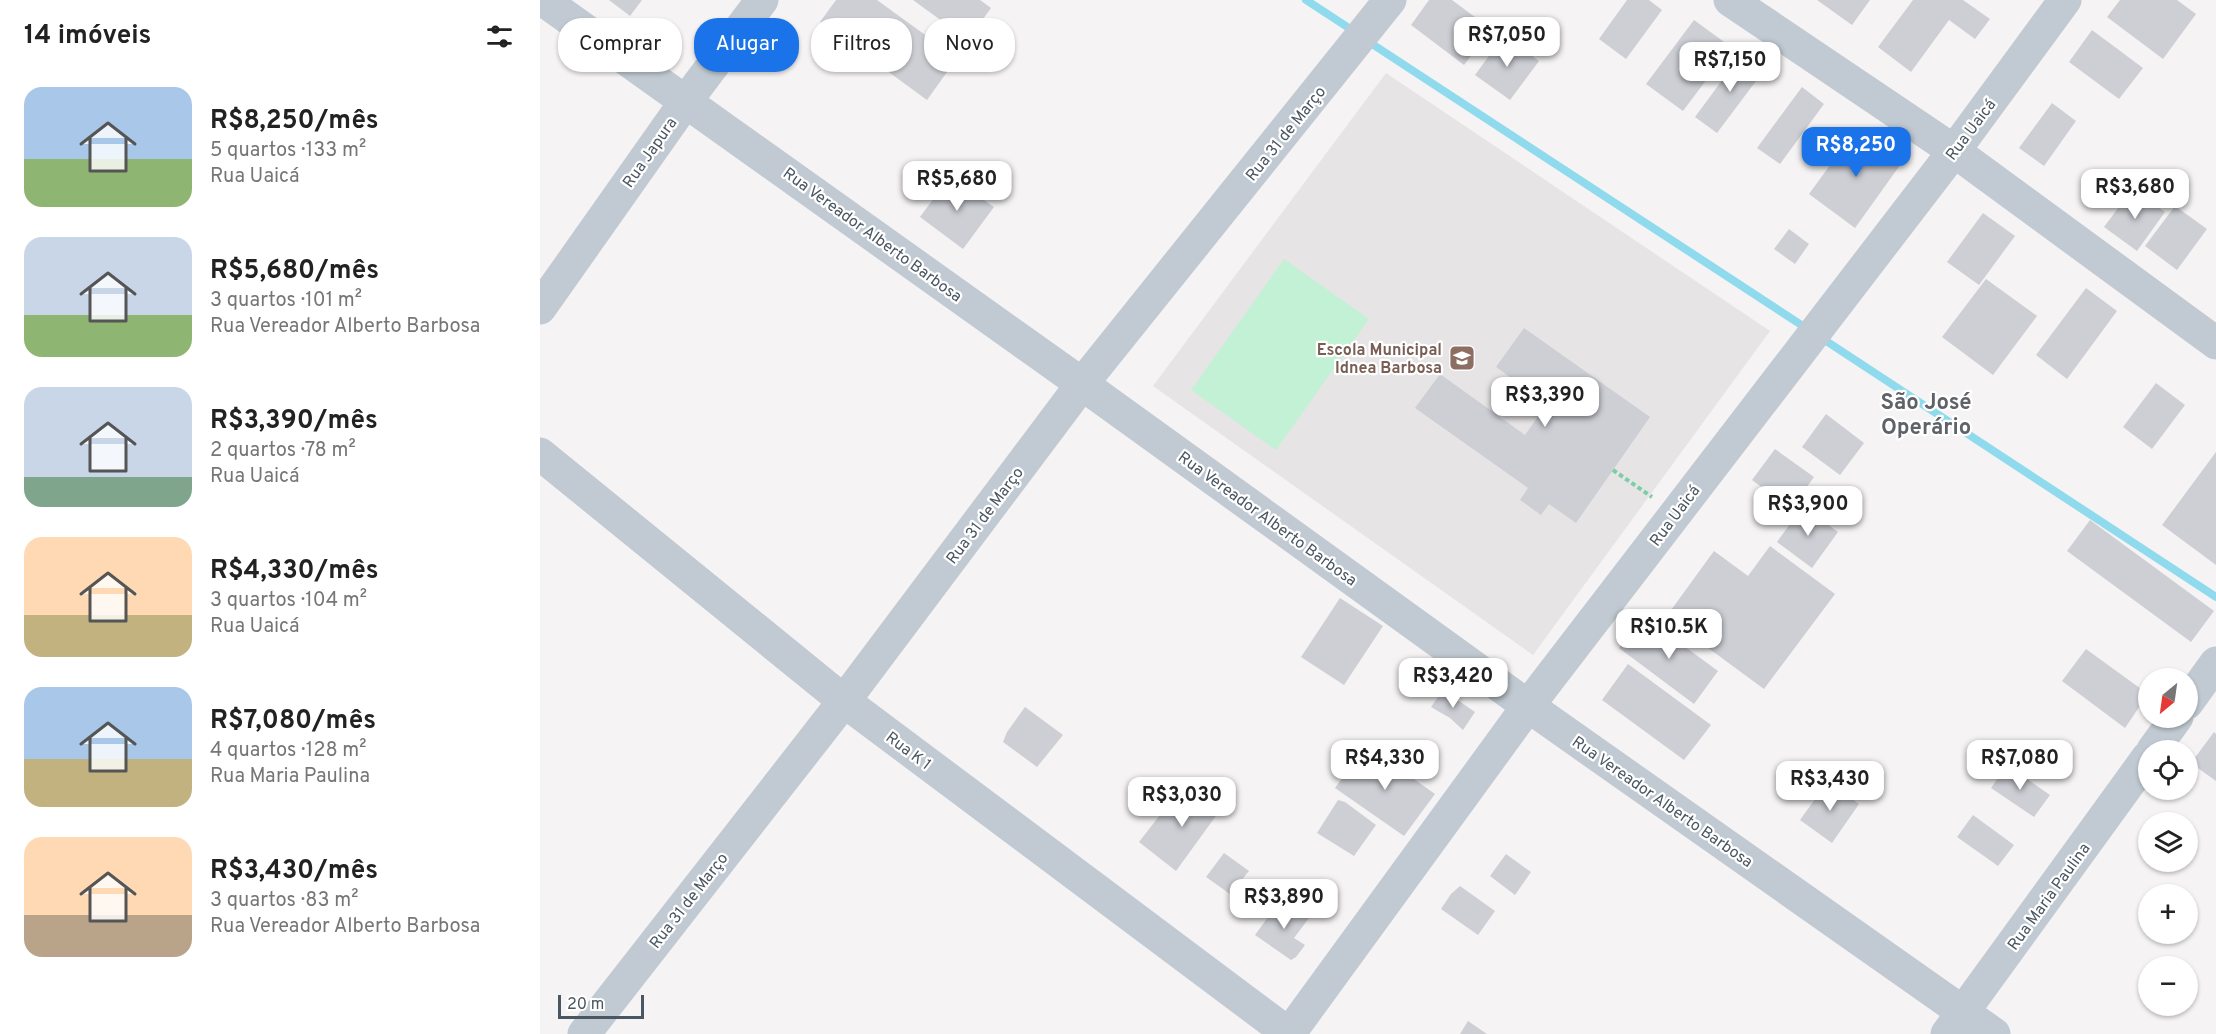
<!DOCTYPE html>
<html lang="pt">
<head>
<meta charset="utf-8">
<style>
	:root { --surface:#fff; --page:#f2f2f2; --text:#222; --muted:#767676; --accent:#1a73e8 }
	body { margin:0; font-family:Overpass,sans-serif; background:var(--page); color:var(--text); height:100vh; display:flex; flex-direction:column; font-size:22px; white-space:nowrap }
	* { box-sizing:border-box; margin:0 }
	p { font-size:20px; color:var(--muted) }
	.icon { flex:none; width:33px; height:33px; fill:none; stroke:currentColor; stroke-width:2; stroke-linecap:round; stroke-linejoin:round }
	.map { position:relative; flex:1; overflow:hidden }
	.drawer { display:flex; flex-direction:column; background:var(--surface); width:540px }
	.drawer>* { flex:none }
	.hud { position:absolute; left:18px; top:18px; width:570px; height:54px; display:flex; gap:12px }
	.needle { width:39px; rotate:209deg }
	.controls { position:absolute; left:1598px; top:668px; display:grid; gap:12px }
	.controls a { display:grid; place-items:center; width:60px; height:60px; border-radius:50%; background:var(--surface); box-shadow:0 2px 4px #0004; font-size:30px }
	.scale { position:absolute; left:18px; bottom:15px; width:86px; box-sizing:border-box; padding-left:6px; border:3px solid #4a5661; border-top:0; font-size:16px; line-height:21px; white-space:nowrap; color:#4a5661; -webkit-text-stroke:4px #fff; paint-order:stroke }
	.price { position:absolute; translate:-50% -51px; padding:0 14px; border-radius:12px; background:#fff; color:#222; font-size:20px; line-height:39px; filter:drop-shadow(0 2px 3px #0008) }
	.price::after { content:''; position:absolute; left:50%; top:36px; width:18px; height:14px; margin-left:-9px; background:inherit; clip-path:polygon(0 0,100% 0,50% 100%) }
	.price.selected { background:var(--accent); color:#fff }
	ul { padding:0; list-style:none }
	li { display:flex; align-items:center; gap:18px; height:150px; padding:0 24px }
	li span { display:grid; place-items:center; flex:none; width:168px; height:120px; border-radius:18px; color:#555 }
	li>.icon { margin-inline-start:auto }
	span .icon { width:72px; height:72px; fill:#fffc; stroke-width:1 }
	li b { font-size:26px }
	h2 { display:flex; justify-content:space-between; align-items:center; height:72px; padding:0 24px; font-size:26px }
	.chip { padding:0 21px; border-radius:24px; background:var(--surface); box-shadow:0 2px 4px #0004; font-size:21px; line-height:54px }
	.chip.selected { background:var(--accent); color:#fff }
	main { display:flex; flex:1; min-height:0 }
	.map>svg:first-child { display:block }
	.education { fill:#e6e4e5 }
	.green { fill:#c3f1d5 }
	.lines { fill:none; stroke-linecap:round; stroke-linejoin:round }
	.stream { stroke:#90daee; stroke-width:8 }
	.building { fill:#cdcfd5 }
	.path { stroke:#7ad0a6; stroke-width:4; stroke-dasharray:4.5 3; stroke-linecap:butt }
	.minor { stroke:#c1cad2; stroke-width:33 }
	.labels { text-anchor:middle; stroke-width:4.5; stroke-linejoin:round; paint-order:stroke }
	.street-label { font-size:16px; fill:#4a5661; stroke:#fff }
	.education-label { font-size:16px; font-weight:bold; fill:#785e54; stroke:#fff; text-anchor:end }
	.district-label { font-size:22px; font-weight:bold; fill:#5f6368; stroke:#fff }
</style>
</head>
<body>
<main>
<section class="drawer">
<h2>14 imóveis<svg class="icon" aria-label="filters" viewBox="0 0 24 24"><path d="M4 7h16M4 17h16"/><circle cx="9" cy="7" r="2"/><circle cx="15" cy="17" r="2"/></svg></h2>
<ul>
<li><span style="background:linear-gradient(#a9c7e8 60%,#8fb573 0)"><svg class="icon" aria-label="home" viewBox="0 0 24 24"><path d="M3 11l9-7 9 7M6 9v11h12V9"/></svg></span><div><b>R$8,250/mês</b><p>5 quartos · 133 m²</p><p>Rua Uaicá</p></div></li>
<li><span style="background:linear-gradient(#c9d6e8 65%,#8fb573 0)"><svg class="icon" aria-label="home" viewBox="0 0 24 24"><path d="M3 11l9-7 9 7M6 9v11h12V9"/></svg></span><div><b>R$5,680/mês</b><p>3 quartos · 101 m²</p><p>Rua Vereador Alberto Barbosa</p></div></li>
<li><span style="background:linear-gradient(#c9d6e8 75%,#7fa58c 0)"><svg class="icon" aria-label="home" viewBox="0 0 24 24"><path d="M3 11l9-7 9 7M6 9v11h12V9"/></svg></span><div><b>R$3,390/mês</b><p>2 quartos · 78 m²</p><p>Rua Uaicá</p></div></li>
<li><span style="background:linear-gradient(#ffd9b3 65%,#c2b280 0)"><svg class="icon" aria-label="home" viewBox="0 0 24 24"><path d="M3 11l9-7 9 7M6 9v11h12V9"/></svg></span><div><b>R$4,330/mês</b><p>3 quartos · 104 m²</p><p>Rua Uaicá</p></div></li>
<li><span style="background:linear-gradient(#a9c7e8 60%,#c2b280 0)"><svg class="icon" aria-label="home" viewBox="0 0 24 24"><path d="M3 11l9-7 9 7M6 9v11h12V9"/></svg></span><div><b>R$7,080/mês</b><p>4 quartos · 128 m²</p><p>Rua Maria Paulina</p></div></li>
<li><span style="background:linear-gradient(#ffd9b3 65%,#b9a48a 0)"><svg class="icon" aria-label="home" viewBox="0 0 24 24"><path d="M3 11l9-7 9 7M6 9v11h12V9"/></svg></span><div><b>R$3,430/mês</b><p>3 quartos · 83 m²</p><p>Rua Vereador Alberto Barbosa</p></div></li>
</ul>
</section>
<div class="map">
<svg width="1676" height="1034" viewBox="0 0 1676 1034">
	<rect width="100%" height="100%" fill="#f5f3f3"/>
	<path class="education" d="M846,73L1230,331L993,655L613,386Z"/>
	<path class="green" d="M744,259L829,319L736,450L651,390Z"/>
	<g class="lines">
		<path class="stream" d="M766,0L815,32
			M826,40L1269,330
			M1280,337L1676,597"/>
	</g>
	<path class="building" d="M69,0H102L90,16Z
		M296,0H337L417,58L387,100L280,22Z
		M373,0H440L451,8L428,40Z
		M889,0H912L951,29L924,65L871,25Z
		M1087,0H1109L1122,10L1086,59L1059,39Z
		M1277,0H1330L1312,25Z
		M1373,0H1423L1450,19L1435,39L1409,20L1371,72L1338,47Z
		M1580,0H1637L1656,14L1623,59L1567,17Z
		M1154,20L1191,47L1143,111L1106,84Z
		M1552,30L1603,68L1579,99L1529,62Z
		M964,35L999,61L970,100L935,75Z
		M1203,52L1225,69L1177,133L1155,117Z
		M1262,87L1284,104L1240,164L1217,148Z
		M1512,103L1536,121L1504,166L1479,148Z
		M1317,128L1363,161L1315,228L1269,194Z
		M410,176L454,207L423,249L380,217Z
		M1593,188L1625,212L1597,251L1564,227Z
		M1635,206L1667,229L1637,270L1605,246Z
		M1443,213L1475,236L1439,285L1407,262Z
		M1249,229L1269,244L1255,264L1234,249Z
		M1446,279L1497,316L1453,375L1402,337Z
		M1546,288L1577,311L1527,379L1496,355Z
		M984,328L1110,417L1036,523L1009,504L1001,515L980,500L988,488L875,408L900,374L985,435L1007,404L956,367Z
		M1616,383L1645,405L1612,449L1583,427Z
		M1286,414L1324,443L1300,475L1262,447Z
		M1235,449L1274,477L1251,509L1212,480Z
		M1676,452V565L1622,525Z
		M1263,506L1298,532L1272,568L1237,542Z
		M1550,520L1674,611L1651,642L1527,551Z
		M1230,546L1295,594L1224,689L1126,617L1174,551L1208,576Z
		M800,598L843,626L804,685L761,657Z
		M1103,616L1178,671L1154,704L1079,648Z
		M1546,649L1608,694L1585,728L1522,681Z
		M1088,664L1171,725L1144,760L1062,700Z
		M903,690L935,712L923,730L910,718L891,707Z
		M485,707L523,735L497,767L463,742L467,732Z
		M1674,732L1676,734V781L1651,763Z
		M826,745L895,794L864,836L795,788Z
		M1467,765L1510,795L1494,817L1451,788Z
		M1288,781L1319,804L1292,843L1260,820Z
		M672,784L686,802L636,871L599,842L630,802L644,813L652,808L662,794Z
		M798,800L805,802L836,825L814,856L777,833Z
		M1433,815L1474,845L1458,866L1417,837Z
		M684,853L709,871L690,894L666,877Z
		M966,854L991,872L975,895L950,876Z
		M920,886L955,911L938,935L901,909L911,894Z
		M741,899L769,918L754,938L765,945L756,957L751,960L715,935Z
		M928,1021L947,1034H920Z"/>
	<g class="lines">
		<path class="path" d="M1073,470L1112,497"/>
		<path class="minor" d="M3,0L542,384L988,706L1454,1034
			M1190,0L1414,151L1676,343
			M0,308L146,101L222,0
			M0,454L304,701L749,1034
			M1647,703L1676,663
			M1613,750L1637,717
			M44,1034L304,701L542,384L850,0
			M749,1034L988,706L1414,151L1525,0
			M1407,1034L1608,757"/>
	</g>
	<defs>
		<symbol id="school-square" viewBox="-11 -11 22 22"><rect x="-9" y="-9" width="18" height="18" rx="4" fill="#8d6e63" stroke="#fff"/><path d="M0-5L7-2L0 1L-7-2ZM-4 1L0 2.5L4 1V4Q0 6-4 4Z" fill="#fff"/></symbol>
	</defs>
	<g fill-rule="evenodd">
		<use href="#school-square" x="907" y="343" width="30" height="30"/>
	</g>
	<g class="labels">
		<g class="street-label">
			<text transform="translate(1430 129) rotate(-53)" y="6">Rua Uaicá</text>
			<text transform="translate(745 133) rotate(-51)" y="6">Rua 31 de Março</text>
			<text transform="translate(109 152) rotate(-55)" y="6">Rua Japura</text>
			<text transform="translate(333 234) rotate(36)" y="6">Rua Vereador Alberto Barbosa</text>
			<text transform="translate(444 515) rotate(-53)" y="6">Rua 31 de Março</text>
			<text transform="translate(1134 515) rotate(-53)" y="6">Rua Uaicá</text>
			<text transform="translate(728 518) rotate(36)" y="6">Rua Vereador Alberto Barbosa</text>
			<text transform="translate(369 750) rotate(37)" y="6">Rua K 1</text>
			<text transform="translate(1123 801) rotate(35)" y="6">Rua Vereador Alberto Barbosa</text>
			<text transform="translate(1508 896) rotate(-54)" y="6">Rua Maria Paulina</text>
			<text transform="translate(148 900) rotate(-52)" y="6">Rua 31 de Março</text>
		</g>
		<g class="education-label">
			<text x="902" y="355">Escola Municipal<tspan x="902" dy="18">Idnea Barbosa</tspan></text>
		</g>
		<g class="district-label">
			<text x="1386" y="409">São José<tspan x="1386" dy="25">Operário</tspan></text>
		</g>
	</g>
</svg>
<div class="controls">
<a><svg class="needle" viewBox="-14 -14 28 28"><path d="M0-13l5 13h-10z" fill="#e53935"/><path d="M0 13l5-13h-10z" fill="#767676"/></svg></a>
<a><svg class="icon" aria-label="locate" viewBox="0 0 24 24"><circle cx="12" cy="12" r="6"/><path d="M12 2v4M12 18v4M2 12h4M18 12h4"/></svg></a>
<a><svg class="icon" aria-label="layers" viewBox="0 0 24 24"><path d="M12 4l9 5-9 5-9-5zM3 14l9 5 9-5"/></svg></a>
<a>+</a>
<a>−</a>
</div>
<div class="scale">20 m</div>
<b class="price" style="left:967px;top:68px">R$7,050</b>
<b class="price" style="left:1190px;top:93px">R$7,150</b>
<b class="price selected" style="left:1316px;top:178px">R$8,250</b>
<b class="price" style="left:417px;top:212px">R$5,680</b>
<b class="price" style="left:1595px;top:220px">R$3,680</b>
<b class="price" style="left:1005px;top:428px">R$3,390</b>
<b class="price" style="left:1268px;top:537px">R$3,900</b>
<b class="price" style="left:1129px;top:660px">R$10.5K</b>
<b class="price" style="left:913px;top:709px">R$3,420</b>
<b class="price" style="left:845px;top:791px">R$4,330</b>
<b class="price" style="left:1480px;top:791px">R$7,080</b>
<b class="price" style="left:1290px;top:812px">R$3,430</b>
<b class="price" style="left:642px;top:828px">R$3,030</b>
<b class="price" style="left:744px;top:930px">R$3,890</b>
<div class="hud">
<a class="chip">Comprar</a>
<a class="chip selected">Alugar</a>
<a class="chip">Filtros</a>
<a class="chip">Novo</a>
</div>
</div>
</main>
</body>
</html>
